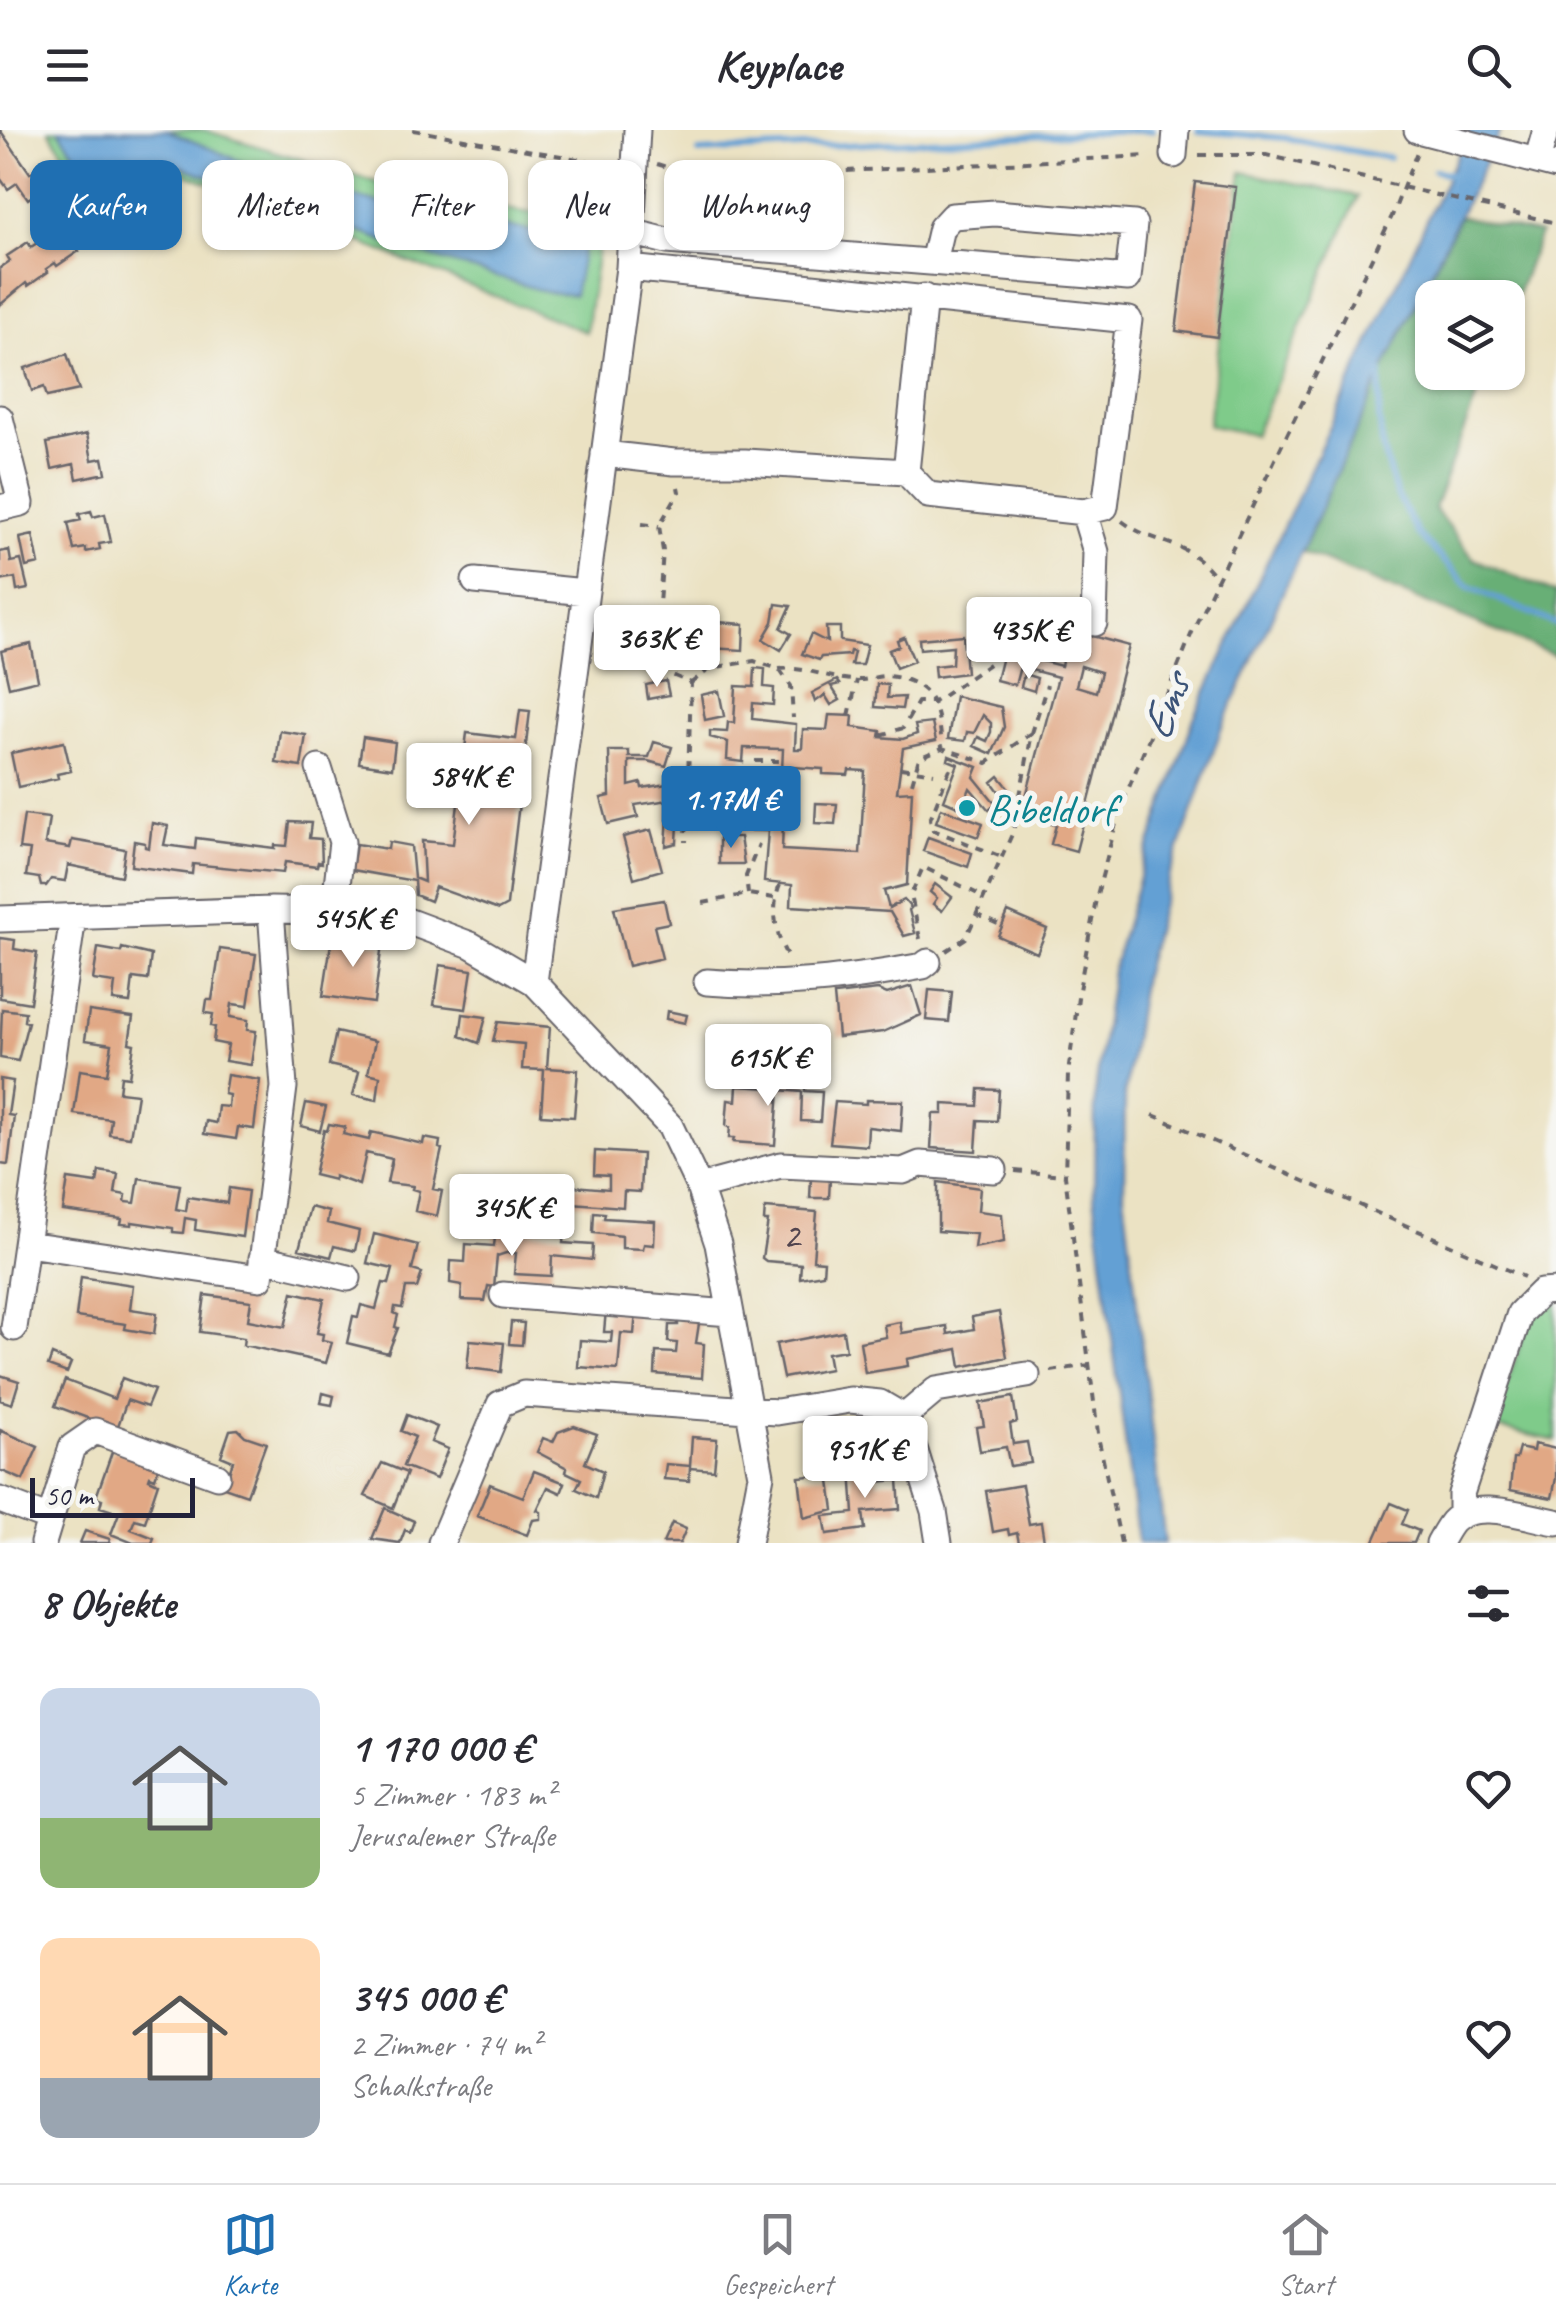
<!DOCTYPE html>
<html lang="de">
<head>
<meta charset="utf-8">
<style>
	:root { --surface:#fff; --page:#f2f2f3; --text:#2b2b33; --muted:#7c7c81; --line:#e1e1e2; --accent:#1f6fb2 }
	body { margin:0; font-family:Caveat,sans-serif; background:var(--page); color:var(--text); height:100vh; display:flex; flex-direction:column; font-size:38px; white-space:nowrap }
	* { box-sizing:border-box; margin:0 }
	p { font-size:32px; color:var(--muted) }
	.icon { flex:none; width:55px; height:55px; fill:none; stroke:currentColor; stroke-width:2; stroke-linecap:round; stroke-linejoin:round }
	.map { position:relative; height:1413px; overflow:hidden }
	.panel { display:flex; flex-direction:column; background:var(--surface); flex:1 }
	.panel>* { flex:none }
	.hud { position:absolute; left:30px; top:30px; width:1000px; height:90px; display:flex; gap:20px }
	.buttons { position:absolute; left:1415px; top:150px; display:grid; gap:20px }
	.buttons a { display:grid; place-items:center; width:110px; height:110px; border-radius:20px; background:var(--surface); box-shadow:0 2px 8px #0004; font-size:50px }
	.scale { position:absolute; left:30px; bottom:25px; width:165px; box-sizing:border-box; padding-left:10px; border:5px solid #22223b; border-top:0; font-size:28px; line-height:35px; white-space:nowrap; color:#22223b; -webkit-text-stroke:8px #f6f6f2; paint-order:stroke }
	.price { position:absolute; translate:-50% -85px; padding:0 22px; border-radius:10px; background:#fff; color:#222; font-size:32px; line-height:65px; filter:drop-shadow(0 2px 5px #0008) }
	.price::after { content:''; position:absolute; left:50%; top:60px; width:30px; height:22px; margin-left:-15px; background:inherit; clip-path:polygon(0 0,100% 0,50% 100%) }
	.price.selected { background:var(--accent); color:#fff }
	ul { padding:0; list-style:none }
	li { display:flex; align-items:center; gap:30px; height:250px; padding:0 40px }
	li span { display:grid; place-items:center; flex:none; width:280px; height:200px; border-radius:20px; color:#555 }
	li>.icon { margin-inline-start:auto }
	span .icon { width:120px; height:120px; fill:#fffc; stroke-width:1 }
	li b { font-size:42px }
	h2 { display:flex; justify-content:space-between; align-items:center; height:120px; padding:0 40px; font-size:42px }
	.chip { padding:0 35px; border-radius:20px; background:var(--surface); box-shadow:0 2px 8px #0004; font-size:35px; line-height:90px }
	.chip.selected { background:var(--accent); color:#fff }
	header { display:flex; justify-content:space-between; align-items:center; height:130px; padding:0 40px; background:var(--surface); font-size:45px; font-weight:700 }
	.dock { display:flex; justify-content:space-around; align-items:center; height:140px; border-top:2px solid var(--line); background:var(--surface); font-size:28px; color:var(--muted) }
	.dock a { display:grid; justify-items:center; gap:5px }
	.dock .selected { color:var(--accent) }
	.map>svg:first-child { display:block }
	.green { fill:#7fcb8a; stroke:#507662; stroke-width:2.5 }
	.forest { fill:#67af76; stroke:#446858; stroke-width:2.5 }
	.water { fill:#63a0d4; stroke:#426188; stroke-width:2.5 }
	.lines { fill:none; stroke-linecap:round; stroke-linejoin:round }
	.stream { stroke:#63a0d4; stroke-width:6 }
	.building { fill:#e1a885; fill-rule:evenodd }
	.minor-casing { stroke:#68656b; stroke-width:29 }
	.path { stroke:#68656b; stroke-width:4; stroke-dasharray:8 8; stroke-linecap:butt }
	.minor { stroke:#fff; stroke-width:25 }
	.culture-dot { fill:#0f9aa8; stroke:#f6f6f2; stroke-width:4 }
	.labels { text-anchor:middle; stroke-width:10; stroke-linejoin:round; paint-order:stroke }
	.number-label { font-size:38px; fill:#52444e }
	.culture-label { font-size:42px; fill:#0d838f; stroke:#f6f6f2; text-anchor:start }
	.water-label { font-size:45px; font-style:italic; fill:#3c5478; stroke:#f6f6f2 }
</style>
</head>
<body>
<header><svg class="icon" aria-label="menu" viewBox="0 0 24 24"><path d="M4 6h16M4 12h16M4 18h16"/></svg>Keyplace<svg class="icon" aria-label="search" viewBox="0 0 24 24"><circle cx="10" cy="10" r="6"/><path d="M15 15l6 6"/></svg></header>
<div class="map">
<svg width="1556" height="1413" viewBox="0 0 1556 1413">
	<rect width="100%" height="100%" fill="#f6f6f2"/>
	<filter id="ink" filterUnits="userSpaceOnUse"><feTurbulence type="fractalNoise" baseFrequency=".01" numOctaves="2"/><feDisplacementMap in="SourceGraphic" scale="20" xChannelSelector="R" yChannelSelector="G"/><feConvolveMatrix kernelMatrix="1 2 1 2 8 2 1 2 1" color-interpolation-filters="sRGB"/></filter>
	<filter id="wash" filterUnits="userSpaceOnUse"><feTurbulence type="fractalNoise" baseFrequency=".0048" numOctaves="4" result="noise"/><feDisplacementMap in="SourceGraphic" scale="40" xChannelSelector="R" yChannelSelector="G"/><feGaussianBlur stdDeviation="2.25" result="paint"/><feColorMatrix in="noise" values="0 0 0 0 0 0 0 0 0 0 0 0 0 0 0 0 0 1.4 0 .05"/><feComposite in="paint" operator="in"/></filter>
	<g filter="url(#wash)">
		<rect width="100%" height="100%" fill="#ebe2c3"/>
		<path class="green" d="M49,0H59L113,80L182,37L409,120L484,91C376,74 263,54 167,0H204L409,62L524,82L578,84L604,77L586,202L184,43L110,95Z
			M1242,42L1358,66L1254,305L1208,295Z
			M1556,1172V1311L1492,1297L1529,1188L1541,1177Z"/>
		<path class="forest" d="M1460,86L1540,104L1508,188V168H1432V242L1486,243L1434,378L1474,429L1556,463V526L1302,422L1381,245Z"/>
		<path class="water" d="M59,0H167L279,48L395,77L585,110L574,165L546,162L409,120L183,37L113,80Z
			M1469,0H1501L1381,245L1221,600L1170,744L1143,846L1125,963L1124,1064L1165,1413H1138L1094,1066L1095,962L1112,841L1142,737L1194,588Z"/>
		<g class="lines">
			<path class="stream" d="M1198,1L1285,8L1389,28
				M699,22L1152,0
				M1434,40L1452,45
				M1381,241L1379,287L1383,321L1396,363L1418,404L1468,456L1556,494"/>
		</g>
		<g id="blocks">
			<path class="building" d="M0,0L30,43L38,38L49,54L28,69L17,53L8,59L0,48Z
				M1195,52L1236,57L1217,207L1176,201Z
				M58,91L74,109L71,111L79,121L57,136L55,133L46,139L48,142L28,156L26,153L0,175V138L10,131L7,126L28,112L31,117L40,111L37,106Z
				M67,224L79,260L47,267L44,257L32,261L25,238Z
				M87,304L92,330L103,328L106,343L77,349L74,334L52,339L47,313Z
				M91,381L93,387L105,384L111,412L99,414L100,419L86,422V418L74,420L68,393L81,390L79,384Z
				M33,405L39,434L26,437L20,408Z
				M9,420L11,432L21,430L28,459L17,461L15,448L0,451V422Z
				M776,474L791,476L781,498L791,504L781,520L763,509L773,492Z
				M674,489L744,494L743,520L693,517L692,531L672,530L673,525L630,523L631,500L674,503Z
				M826,497H840V511L867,515L862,535H851L854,522L850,521L849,525L821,527L819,530L802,524L811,504L827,512Z
				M1070,500L1129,516L1076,721L1051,714L1056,695L1021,685L1058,547L1020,537L1015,555L996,550L1008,503L1027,508L1023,526L1061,536ZM1081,536L1101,542L1096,562L1076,556Z
				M963,505L966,543L935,547L934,536L952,534L953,516L920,519L919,509Z
				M904,507L914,531L896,538L889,520L899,516L897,510Z
				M31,514L38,550L9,557L1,521Z
				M755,538L765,539L764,557L774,558L773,575L753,573L752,589L796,594L795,619H802L803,599L827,600L829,585L853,586L852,597L881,601L880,607L903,609L917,604L915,595L932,593L936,611L903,618L897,662L912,661L907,755L884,761L889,778L904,770L911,778L909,780L915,803L904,806L890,782L791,776L792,755L764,752L768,701L739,700V691L715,688L717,659L781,662L783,619L744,618L743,632L727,630L728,612L710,607V601L727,602L728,592L734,593L736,556L754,557ZM793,637L823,639V644L848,645L849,640L865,641L860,724L782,720L783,692H790Z
				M1024,544L1037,548L1034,561L1021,557Z
				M837,550L840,554L831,556L840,570L831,575L825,565L815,572L812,563Z
				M666,551L669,565L648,569L646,555Z
				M877,554L888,555L887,568L904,567L902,579L875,577Z
				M719,561L724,586L705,590L701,565Z
				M955,566L1001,577L1004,597L992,624L974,616L978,607L987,611L991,602V593L983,585L974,603L967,602L965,611L948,609Z
				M520,580L530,581L507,775L498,780L435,757L430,771L415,765L414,751L352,740L356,714L388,719L389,712L411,716L414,748L424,752L422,711L453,714L467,603L516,609Z
				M280,601L306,605L301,637L276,633Z
				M363,607L395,612L392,638L359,633Z
				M64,612L71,641L57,644L58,648L18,657L11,623Z
				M654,612L672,617L666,636L648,631H629V656L641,653L642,658L680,652L677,713L666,716L669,670L635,675L638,687L608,694L601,668L610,666L609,621H629V627H649Z
				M949,626L978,637L974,647L996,674L989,680L970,658L962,678L944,670L958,634L948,630Z
				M999,646L1012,662L1004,668L992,652Z
				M816,673L837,674L835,694L815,693Z
				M941,678L983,693L978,707L936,692Z
				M24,685L49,688L45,714L70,718L72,710L125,719L121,746L68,735L65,751L51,749L46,756H41L39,748L26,746L30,720L19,719Z
				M290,692L311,693L309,708L321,709L322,733L318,732L317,736L285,732L283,743L193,734L192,744L131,736L134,711L145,713V717L149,718L152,693L168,696L164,715L195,719L196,708L275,718V715L287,716Z
				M651,700L662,740L634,748L623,707Z
				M726,707H740L744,734H719V708Z
				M928,707L972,723L968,737L923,721Z
				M935,754L952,767L942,781L933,774L937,768L930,762Z
				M664,770L669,793L654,796L662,828L628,836L614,778Z
				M1008,782L1047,799L1037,823L998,806Z
				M332,807L382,814L374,873L323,866Z
				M0,808L15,810L14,819L37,823L30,873L0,868Z
				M98,818L121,822L122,818L151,825L148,850L133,848L130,873L113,871L115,853L93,850Z
				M220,819L256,824L248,876L232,874L230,887L248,890L247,900L256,901L251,935L225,931L228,915L213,912L215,897L211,896L213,884L205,883L207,870H212Z
				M440,835L472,840L466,879L434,875Z
				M912,856L921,885L883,902L838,907L834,865L878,860L887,864Z
				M929,860L952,862L949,892L926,890Z
				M2,879L25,882L24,891L28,892L18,931L0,928Z
				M89,881L133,887L129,913L134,914L129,947L121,946L119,962L137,964L130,1007L109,1004L111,989L74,984L80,940L107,944L112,914L85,910Z
				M667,881L687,885L685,893L666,889Z
				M463,884L486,887L479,913L460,906Z
				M498,892L550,897L547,938L578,940L574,987L541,985L544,940L522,939L524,914L493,911Z
				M336,902L375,911L368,943L380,946L377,970L353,965L359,942L329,935Z
				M770,942L806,945L805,961L822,962L820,992L801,991L802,962L779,960L775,1015L733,1012L734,1008H729L730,997L726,996L728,970L736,971L737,956L769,958Z
				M227,945L260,950L254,999L238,997L236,1009L204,1004L206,991L216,993L218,976L228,977L229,965L224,964Z
				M0,949L13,951L8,985L14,986L8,1035L0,1034Z
				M979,959L999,960L997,991L978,990L976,1021L931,1018L933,984H943V974L978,976Z
				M866,970L903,971L901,1001L868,997L867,1016L830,1013L835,972L866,974Z
				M306,973L326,977L320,1001L301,996Z
				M329,994L345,997L343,1004L369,1010L371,1002L423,1014L424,1008L440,1011L439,1018L442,1019L433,1059L442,1061L437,1086L415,1081L419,1061L412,1059L413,1056L387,1053L392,1029L366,1023L359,1055L334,1046V1050L314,1045L324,1000L327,1001Z
				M595,1021L642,1024L640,1062L624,1061L623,1077L559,1072L561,1055L609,1059V1046L594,1045Z
				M99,1041L118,1044L115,1063L126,1065L125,1072L135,1073L139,1048L180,1055L176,1079L186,1081L188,1067L227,1073L229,1058L248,1061L242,1107L195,1100L196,1090L185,1088L183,1103L173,1102V1098L132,1092V1095L121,1094L122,1089L63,1081L68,1049L97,1053Z
				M811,1048L830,1049L829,1068H810Z
				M938,1052L980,1058L978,1081L1002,1084L1004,1112L974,1118L976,1104L938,1101Z
				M310,1077L329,1082L327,1093L359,1101L355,1121L334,1116L331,1127L299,1119Z
				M765,1078L817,1082L813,1130L824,1131L823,1144L800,1148L801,1134L766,1131L762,1128L768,1091H764Z
				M594,1082L605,1083L604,1088L655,1091L654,1115L644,1114L643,1119L622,1118V1106L593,1103Z
				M496,1099L564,1104L563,1113L593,1115L592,1130L552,1126L551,1146L514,1144L516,1123H506L497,1126L494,1157L488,1156L485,1171L461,1170L462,1155L450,1153L451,1131L465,1132L466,1114L494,1116Z
				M374,1104L418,1115L412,1140L422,1143L417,1158H406L402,1178L395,1177L394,1183L398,1185L395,1197L398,1198L388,1223L347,1213L353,1186L358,1187L361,1175L376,1179L383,1153L389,1154L393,1139L367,1133Z
				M81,1147L133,1155L130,1179L157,1183L154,1204L125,1199L126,1194L76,1187Z
				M293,1162L324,1169L317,1203L323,1204L322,1210L332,1212L326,1233L243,1215L244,1208L200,1202L205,1165L251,1171L248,1190L285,1197Z
				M606,1180L636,1182L634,1204L621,1203L618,1240L578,1237L580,1210L611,1212L612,1202H604Z
				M999,1182L1007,1227L961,1237L958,1219L907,1229L908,1236L865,1243L860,1212L886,1207L884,1195L900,1192L902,1203L947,1196L948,1204L974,1199L972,1187Z
				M678,1186L700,1187L696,1213L704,1214L702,1248L655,1244L656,1222L676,1223L677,1213L668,1212L669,1195H678Z
				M511,1192L524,1193L522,1215L509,1214Z
				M843,1201L846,1220L827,1223L830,1239L783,1248L776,1214Z
				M470,1210L504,1213L501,1242L467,1238Z
				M52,1225L71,1233L67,1243L48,1236Z
				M0,1245L19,1251L12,1274L0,1270Z
				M122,1248L154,1260L147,1277L127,1270L117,1299L55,1276L65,1250L114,1269Z
				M323,1263L334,1266L332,1275L321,1273Z
				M1013,1267L1017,1292L1010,1294L1013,1314L1027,1312L1031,1333L1010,1336L1006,1317L980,1321L976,1297L984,1296L980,1273Z
				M407,1285L437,1297L431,1312L448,1319L436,1349L403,1336L415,1307L401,1301Z
				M574,1296L597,1304L585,1333L603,1341L596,1368L576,1359L581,1349L566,1342L567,1338L537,1322L543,1308L553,1312L558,1302Z
				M238,1299L245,1306L266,1313L247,1365L224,1357L233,1331L221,1326L230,1300Z
				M0,1300L38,1317L23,1350L0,1340Z
				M692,1307L717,1309L714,1340L690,1338L689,1351L664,1349L666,1334L690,1336Z
				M1534,1314L1556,1319V1348L1552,1368L1510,1360L1513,1329H1516L1519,1318L1533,1321Z
				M113,1319L159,1336L155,1348L150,1346L149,1349L158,1353L145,1392L135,1389L131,1399L154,1408L152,1413H133L111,1404L119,1383L100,1377L102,1369L96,1367Z
				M382,1333L407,1343L393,1378L365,1366Z
				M870,1338H875L877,1352L898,1350L900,1379L863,1382L865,1399L827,1404L824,1386L854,1383L851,1340Z
				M534,1341L565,1353L561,1363L548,1357L537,1380L541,1382V1389L533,1390L527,1405L477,1386L490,1354L523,1367Z
				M829,1344L834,1380L804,1388L799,1347Z
				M1022,1355L1029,1394L1041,1392L1044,1411L1019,1413L1017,1403L1009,1405L1008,1399L993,1402L986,1361Z
				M1391,1373L1408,1380L1402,1394L1419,1401L1414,1413H1373Z
				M385,1378L414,1391L410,1402L405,1400L400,1413L372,1409Z
				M672,1393L686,1399L680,1413H663Z
				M85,1401L110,1409L109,1413H80Z"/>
		</g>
	</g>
	<g filter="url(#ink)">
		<use href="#blocks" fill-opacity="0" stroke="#68656b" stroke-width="2.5"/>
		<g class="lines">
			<defs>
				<path id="minor" d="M1417,0L1556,36
					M1174,25L1176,0
					M1537,31L1546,0
					M631,102L667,111L1128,148L1134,94L995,83L952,86L941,98L933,132
					M0,288L21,373L0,378
					M604,324L674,332H745L906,342L928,365L1084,382L1105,377L1129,190L629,138
					M906,342L924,167
					M1084,382L1096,422L1094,493
					M475,451L585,462
					M319,638L342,712L334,781
					M0,789L271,780L383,782L471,815L534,852L670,996L699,1057L718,1114L761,1345L748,1413
					M534,852L629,138L637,0
					M707,852C781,858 850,849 923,836L928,832
					M699,1057L781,1035L903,1041L920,1034L994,1040
					M27,1114L260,1148L284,957L271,780
					M262,1128L348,1148
					M503,1165L730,1183
					M14,1198L73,787
					M904,1287L936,1260L1027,1245
					M0,1370L50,1389
					M1461,1385V1364L1520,1183L1541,1162L1556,1161
					M43,1413L72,1317L95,1301L217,1346
					M441,1413L500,1274L524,1264L777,1282L850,1270L880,1273L904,1287L934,1381L939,1413
					M1439,1413C1443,1406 1447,1398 1452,1392C1475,1367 1528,1388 1556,1392"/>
			</defs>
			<use href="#minor" class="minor-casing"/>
			<path class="path" d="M413,0L612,35
				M1199,25H1266L1556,93
				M657,34L703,48L1149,26
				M1122,391C1156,417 1188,407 1217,450
				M642,394L659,396
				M657,501L663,421L659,396L679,362L678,357
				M659,524L658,539L691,553L686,712
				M1056,528L1060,507L1070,495
				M779,539C807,536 830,550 857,550C867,551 878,545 888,546C934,551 939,579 942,618
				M691,553L711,538L754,531L779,539L791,556L793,588
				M849,586L857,550
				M881,605L903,598L918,572H934L992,532L1002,490L1060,507
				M755,631H782
				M901,638L934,643
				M950,639L930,689L933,700L1002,727
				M912,653L919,628L942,618L987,633L1032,603
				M780,755C770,778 776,810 790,830
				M748,764L746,746L759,714
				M703,773L748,764L774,768
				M976,784L1002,796
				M920,809L911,765L923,737L984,767
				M946,821L966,808L1013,702L1032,603L1047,555
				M1153,985L1524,1147
				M1015,1041L1065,1045
				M1051,1241L1089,1235
				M1121,1413L1099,1311L1065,1045L1068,944L1079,860L1096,769L1119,682L1193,500L1392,86L1417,22"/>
			<use href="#minor" class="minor"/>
		</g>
	</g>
	<circle class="culture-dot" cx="967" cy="678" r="10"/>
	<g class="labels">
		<g class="number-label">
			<text x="791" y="1118">2</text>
		</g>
		<g class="culture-label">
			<text x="987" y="693">Bibeldorf</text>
		</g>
		<g class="water-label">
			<text transform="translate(1164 577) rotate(-69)" y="16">Ems</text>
		</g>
	</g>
</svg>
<div class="buttons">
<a><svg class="icon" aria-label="layers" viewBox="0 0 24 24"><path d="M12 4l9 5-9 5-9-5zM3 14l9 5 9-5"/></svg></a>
</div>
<div class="scale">50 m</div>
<b class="price" style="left:1029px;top:552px">435K €</b>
<b class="price" style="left:657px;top:560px">363K €</b>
<b class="price" style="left:469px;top:698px">584K €</b>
<b class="price selected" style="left:731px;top:721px">1.17M €</b>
<b class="price" style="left:353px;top:840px">545K €</b>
<b class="price" style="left:768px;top:979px">615K €</b>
<b class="price" style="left:512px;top:1129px">345K €</b>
<b class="price" style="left:865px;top:1371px">951K €</b>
<div class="hud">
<a class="chip selected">Kaufen</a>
<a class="chip">Mieten</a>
<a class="chip">Filter</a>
<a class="chip">Neu</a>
<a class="chip">Wohnung</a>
</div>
</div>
<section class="panel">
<h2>8 Objekte<svg class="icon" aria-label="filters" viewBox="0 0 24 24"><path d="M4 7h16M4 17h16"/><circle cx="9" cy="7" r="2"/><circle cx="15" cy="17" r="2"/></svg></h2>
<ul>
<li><span style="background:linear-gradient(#c9d6e8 65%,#8fb573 0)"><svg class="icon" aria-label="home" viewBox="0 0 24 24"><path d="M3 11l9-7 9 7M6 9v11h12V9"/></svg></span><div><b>1 170 000 €</b><p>5 Zimmer · 183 m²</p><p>Jerusalemer Straße</p></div><svg class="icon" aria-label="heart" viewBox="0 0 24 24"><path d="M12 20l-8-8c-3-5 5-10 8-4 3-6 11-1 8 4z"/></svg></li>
<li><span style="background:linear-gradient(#ffd9b3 70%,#9aa5b1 0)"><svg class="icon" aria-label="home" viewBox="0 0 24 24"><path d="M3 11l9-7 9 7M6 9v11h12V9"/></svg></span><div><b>345 000 €</b><p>2 Zimmer · 74 m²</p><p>Schalkstraße</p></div><svg class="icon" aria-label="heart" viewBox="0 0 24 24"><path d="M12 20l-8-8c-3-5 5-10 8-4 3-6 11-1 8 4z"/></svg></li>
</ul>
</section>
<nav class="dock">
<a class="selected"><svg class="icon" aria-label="map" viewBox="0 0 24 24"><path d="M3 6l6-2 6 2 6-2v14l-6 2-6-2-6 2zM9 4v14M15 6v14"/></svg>Karte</a>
<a><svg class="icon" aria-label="saved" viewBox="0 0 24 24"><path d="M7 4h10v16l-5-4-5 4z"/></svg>Gespeichert</a>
<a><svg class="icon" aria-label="home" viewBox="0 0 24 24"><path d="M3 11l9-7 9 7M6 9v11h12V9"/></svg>Start</a>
</nav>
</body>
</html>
